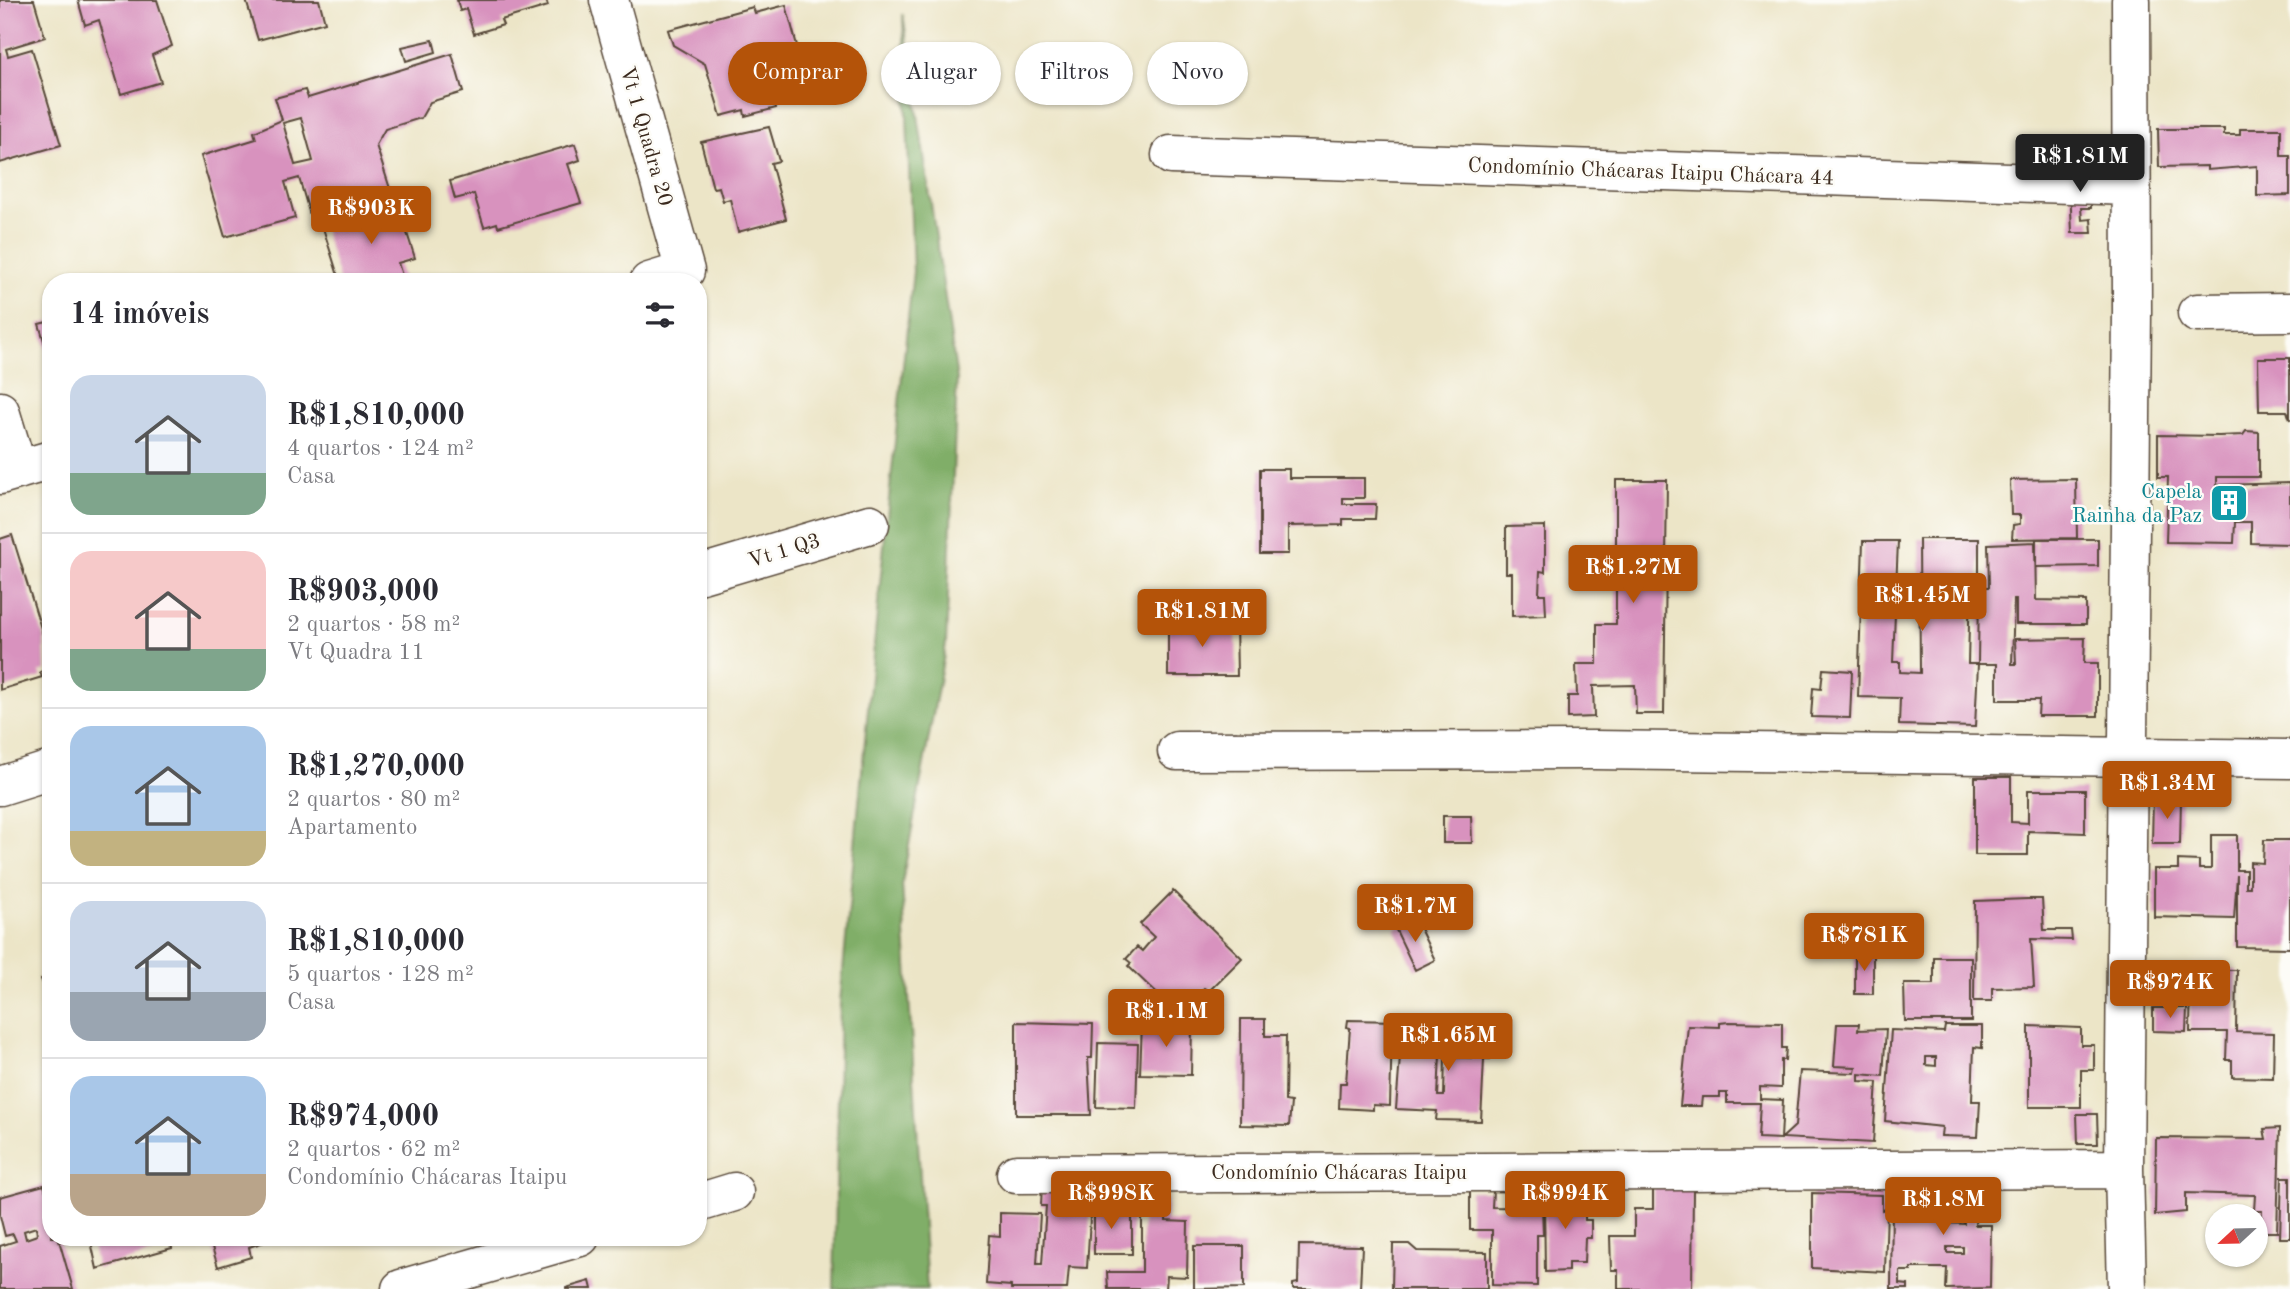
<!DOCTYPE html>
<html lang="pt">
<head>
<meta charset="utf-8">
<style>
	:root { --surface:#fff; --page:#f7f7f7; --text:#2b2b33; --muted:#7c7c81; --line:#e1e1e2; --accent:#b45309 }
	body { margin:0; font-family:"Old Standard TT",serif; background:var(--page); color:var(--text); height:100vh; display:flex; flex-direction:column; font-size:26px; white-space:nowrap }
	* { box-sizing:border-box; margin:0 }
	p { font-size:23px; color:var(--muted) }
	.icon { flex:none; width:38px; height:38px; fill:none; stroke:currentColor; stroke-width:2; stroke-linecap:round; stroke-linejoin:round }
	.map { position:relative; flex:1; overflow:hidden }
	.drawer { position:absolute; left:42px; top:273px; width:665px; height:973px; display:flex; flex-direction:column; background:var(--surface); border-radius:28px; box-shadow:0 2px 5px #0004 }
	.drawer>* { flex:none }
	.guide { position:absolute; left:728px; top:42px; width:665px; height:63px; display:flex; gap:14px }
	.needle { width:46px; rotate:248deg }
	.tools { position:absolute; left:2205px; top:1204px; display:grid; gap:14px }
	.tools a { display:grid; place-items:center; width:63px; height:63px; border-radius:50%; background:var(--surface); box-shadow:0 2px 5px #0004; font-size:35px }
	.price { position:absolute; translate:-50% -60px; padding:0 16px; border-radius:7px; background:var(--accent); color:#fff; font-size:23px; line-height:46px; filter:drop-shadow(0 2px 4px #0008) }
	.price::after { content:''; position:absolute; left:50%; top:42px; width:21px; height:16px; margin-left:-10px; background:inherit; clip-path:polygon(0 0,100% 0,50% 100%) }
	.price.selected { background:#222; color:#fff }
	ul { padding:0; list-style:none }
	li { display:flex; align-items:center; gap:21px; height:175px; padding:0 28px }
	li+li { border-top:2px solid var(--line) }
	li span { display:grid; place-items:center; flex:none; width:196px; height:140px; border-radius:21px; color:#555 }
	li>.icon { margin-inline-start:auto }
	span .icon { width:84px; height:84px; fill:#fffc; stroke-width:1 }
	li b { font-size:30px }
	h2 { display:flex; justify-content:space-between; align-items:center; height:84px; padding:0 28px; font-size:30px }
	.tag { padding:0 24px; border-radius:32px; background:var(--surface); box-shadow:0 2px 5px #0004; font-size:24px; line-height:63px }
	.tag.selected { background:var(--accent); color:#fff }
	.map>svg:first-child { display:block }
	.forest { fill:#80ae67; stroke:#5e6c42; stroke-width:2 }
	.building { fill:#d892be; fill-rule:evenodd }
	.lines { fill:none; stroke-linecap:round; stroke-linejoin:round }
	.minor-casing { stroke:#564637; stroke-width:41 }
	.minor { stroke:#fff; stroke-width:38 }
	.labels { text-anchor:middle; stroke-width:5; stroke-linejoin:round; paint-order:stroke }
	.street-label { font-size:21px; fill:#3b2a1e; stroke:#fdfcf7 }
	.culture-label { font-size:21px; fill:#0d838f; stroke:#fdfcf7; text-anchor:end }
</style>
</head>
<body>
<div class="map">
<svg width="2290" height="1289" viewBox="0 0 2290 1289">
	<rect width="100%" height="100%" fill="#fdfcf7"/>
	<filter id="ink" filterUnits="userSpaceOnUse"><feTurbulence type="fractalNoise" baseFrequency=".0143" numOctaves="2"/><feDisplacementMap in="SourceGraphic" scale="14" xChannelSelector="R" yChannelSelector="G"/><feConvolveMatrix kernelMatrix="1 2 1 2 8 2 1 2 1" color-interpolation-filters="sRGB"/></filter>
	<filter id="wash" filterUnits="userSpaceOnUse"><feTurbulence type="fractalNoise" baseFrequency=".00686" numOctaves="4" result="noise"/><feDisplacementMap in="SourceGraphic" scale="28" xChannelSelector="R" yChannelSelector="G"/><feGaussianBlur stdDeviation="1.57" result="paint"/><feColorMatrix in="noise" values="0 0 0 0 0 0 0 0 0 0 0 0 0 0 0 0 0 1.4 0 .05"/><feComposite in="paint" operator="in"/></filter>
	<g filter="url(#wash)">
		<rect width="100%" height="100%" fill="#ece5c7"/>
		<path class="forest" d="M903,14L957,379L946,644L902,883L927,1289H834L840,1002L879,593L913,271Z"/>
		<g id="blocks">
			<path class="building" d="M0,0H34L45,37L6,49L8,56L32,49L61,145L0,163Z
				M78,0H157L172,46L152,55L161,82L121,94L99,20L85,25Z
				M246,0H319L325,22L258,40Z
				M457,0H546L548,6L501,20L503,25L474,34L466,9L460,11Z
				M786,5L799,53L776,63L786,98L774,101L776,108L745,116L744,110L721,116L705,64L673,45L668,30L753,7L755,13Z
				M433,40L436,52L406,61L402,47Z
				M452,54L463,92L430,102L421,118L385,129L376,145L393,198L312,222L299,178L285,182L295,218L225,237L201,156L256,139L254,132L282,120L275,98L305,90L308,98ZM301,118L313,161L295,165L283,123Z
				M769,127L779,161L771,163L786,219L738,232L730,199L723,201L719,187L713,188L701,142Z
				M2158,129H2224V135H2240V129H2281V156H2290V195L2257,196V166L2207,170V166L2159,167Z
				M575,144L580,160L568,164L581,203L498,227L497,223L484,227L474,194L455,199L450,181Z
				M2090,159L2091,208H2081L2082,220L2091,219L2092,233H2072L2069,160Z
				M403,204L410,229L406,230L415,258L398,263L404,281L340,282L323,228Z
				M51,321V361H50L39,324Z
				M2258,358H2290V420L2287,411H2259Z
				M2246,431L2259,432V477H2217V485L2290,483V544L2251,543V522H2235L2234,543L2166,542L2168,477H2158V435L2219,436L2243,435Z
				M1260,469H1289V478H1364V498H1343V504H1376L1375,519H1343V525L1288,526V554H1260Z
				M2076,479L2077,538L2012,539L2013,525L2020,524V515H2011L2010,480Z
				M1616,480H1667L1664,714H1636L1635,685L1593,686L1594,717L1568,718V696H1577L1576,664H1597V624H1616Z
				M1545,526V572L1540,571L1539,594H1545L1546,615L1512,616V573H1506V527Z
				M12,535L44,638L45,670L40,672L42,677L0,690V539Z
				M1919,539H1979V585L1970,584L1968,664H1978L1975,727L1899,725L1900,698L1858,697L1863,541H1898L1893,662H1900V672L1920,673Z
				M2036,539H2098V566L2036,567Z
				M2035,542L2036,600L2086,601V624H2016V600H2014L2012,664H2016L2015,639L2085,638L2084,663H2098V716H2038L2039,700H1997V664H1978L1979,587H1989L1988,544Z
				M1168,621H1236L1237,676H1168Z
				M1823,669L1852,671L1850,718L1811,717L1813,688L1821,689Z
				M1975,777H2011V822L2028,823V790H2085V833L2028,831V855H1975Z
				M2153,798H2181L2180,844H2152Z
				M1443,816H1471L1472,843H1443Z
				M2211,835H2237V870H2246V887H2250V862L2263,863L2264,840H2290V948L2237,947V875L2234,919L2154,917V869H2178V860L2199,861V869H2211Z
				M1173,891L1242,958L1209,991L1204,988L1187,1009L1180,1013L1174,1010L1128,966L1131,963L1126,959L1137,947L1142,951L1154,937L1140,924Z
				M2028,899H2042L2044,930H2071L2072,940L2031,939L2034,987L1992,988V1001H1974L1975,901Z
				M1415,918L1435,960L1415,970L1395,928Z
				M1855,953H1873V994H1855Z
				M1934,957H1971V1021H1905L1904,984H1934Z
				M2191,970H2237L2236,1032L2274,1033L2273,1078L2232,1077V1060H2226L2227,1032H2190Z
				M51,974V1003L41,979Z
				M2153,1008H2187L2186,1032L2153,1031Z
				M1241,1019H1265V1036H1286L1285,1101L1291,1102L1289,1126L1240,1125Z
				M1348,1020L1397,1021L1396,1030H1392L1390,1106L1373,1105V1110L1339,1108L1340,1083H1346L1350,1028L1347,1027Z
				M1442,1020H1493L1490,1059H1484L1481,1121L1436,1120L1437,1111L1396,1109L1401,1044H1415V1054L1440,1055L1438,1096H1444L1445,1057L1471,1058V1050H1441Z
				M1016,1022L1093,1024L1092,1058H1088L1091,1115H1016Z
				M1729,1022L1782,1023V1048H1786L1785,1060H1781V1088L1760,1087V1099L1783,1100L1781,1139L1758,1138L1760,1103H1727V1093H1720V1097H1702L1701,1106H1680L1688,1026L1720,1027V1023Z
				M1142,1024H1192L1191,1075L1140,1074Z
				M1837,1024H1859L1858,1030L1886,1029L1883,1076L1859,1074V1081L1877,1082L1873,1143L1782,1138L1795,1126L1800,1071L1855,1073L1856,1067L1834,1066Z
				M1945,1026H1982V1048L1974,1047L1972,1101H1980L1978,1137L1941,1136L1942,1127L1885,1121L1891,1030L1944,1032ZM1926,1057H1936V1066L1926,1065Z
				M2029,1026L2081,1028V1045H2094V1070H2081V1107H2029Z
				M1098,1043L1138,1044L1136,1108L1096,1107Z
				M2077,1114H2097L2098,1144H2078Z
				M2280,1128L2277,1232H2261L2262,1211H2254L2255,1195L2186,1193V1212L2155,1215L2156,1138L2266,1139L2264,1129Z
				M2282,1177H2290V1238H2280Z
				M1042,1184L1092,1185L1087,1268L1069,1267L1067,1289H1011V1286L986,1284L989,1235L1000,1236V1213L1040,1214L1037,1264H1042L1046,1206H1041Z
				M44,1185L51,1209V1237H58L73,1289H0V1246L16,1241L13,1234L5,1236L0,1216V1197ZM36,1227L37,1235L26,1239L24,1231Z
				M1653,1187H1693L1692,1289H1618V1270H1611L1610,1236H1634V1209H1653Z
				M1975,1188H1991V1207H1976L1975,1225H1991L1990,1288L1946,1289L1947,1268H1911V1271H1900V1284L1908,1285V1289H1891L1892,1205H1913V1192ZM1947,1213H1964V1224L1947,1223ZM1947,1247H1963V1253H1947Z
				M1470,1191H1493L1492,1207L1542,1208L1543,1235H1537V1286L1492,1285V1230H1470Z
				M1812,1193L1882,1195V1210L1887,1209L1885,1272L1812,1268Z
				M1585,1194V1220H1591V1238H1585L1584,1263H1568V1271L1545,1272L1544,1195Z
				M1094,1200H1110V1209L1115,1215H1132V1254H1094Z
				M1142,1200H1167L1166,1221L1188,1222L1187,1277L1167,1276L1166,1289H1108L1107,1272H1142Z
				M90,1237H170L172,1248L97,1269Z
				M209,1237H266L267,1241L249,1247L251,1257L218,1267Z
				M1393,1244H1409L1417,1251L1487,1252V1289H1392Z
				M1299,1245L1362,1246L1360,1289H1293V1284L1298,1283Z
				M1194,1246H1244V1288L1194,1289Z
				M590,1281L592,1289H566V1288Z"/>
		</g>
	</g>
	<g filter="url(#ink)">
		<use href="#blocks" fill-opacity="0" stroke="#564637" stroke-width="2"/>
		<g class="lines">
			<defs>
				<path id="minor" d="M609,0L685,271L649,282
					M1171,155L2131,186
					M2197,313L2290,312
					M0,411L18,470
					M0,475L51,460
					M698,575L870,524
					M1177,751L1594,750L2290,759
					M0,786L51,770
					M1016,1174L2124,1169
					M698,1203L734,1192
					M401,1289L580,1237
					M2127,1289L2124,1169L2132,311L2131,0"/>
			</defs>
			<use href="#minor" class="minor-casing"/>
			<use href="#minor" class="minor"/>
		</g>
	</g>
	<defs>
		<symbol id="building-square" viewBox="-11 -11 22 22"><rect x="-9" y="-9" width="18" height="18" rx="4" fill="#0f9aa8" stroke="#fdfcf7"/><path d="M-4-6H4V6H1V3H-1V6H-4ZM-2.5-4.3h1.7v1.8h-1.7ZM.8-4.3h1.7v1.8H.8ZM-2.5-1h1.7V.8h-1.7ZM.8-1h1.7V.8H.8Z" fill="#fff"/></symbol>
	</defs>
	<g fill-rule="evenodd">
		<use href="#building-square" x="2207" y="481" width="44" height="44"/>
	</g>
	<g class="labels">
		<g class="street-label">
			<text transform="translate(647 136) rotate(74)" y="7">Vt 1 Quadra 20</text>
			<text transform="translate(1651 171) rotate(2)" y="7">Condomínio Chácaras Itaipu Chácara 44</text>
			<text transform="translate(784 550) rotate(-17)" y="7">Vt 1 Q3</text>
			<text x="1339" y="1179">Condomínio Chácaras Itaipu</text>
		</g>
		<g class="culture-label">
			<text x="2202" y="498">Capela<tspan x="2202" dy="24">Rainha da Paz</tspan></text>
		</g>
	</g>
</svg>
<div class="tools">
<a><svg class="needle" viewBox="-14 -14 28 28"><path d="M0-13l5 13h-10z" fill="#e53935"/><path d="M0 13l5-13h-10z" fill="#7c7c81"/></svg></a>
</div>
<b class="price selected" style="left:2080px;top:194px">R$1.81M</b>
<b class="price" style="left:371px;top:246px">R$903K</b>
<b class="price" style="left:1633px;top:605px">R$1.27M</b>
<b class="price" style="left:1922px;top:633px">R$1.45M</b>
<b class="price" style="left:1202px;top:649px">R$1.81M</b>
<b class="price" style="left:2167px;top:821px">R$1.34M</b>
<b class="price" style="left:1415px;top:944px">R$1.7M</b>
<b class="price" style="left:1864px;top:973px">R$781K</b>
<b class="price" style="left:2170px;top:1020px">R$974K</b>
<b class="price" style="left:1166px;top:1049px">R$1.1M</b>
<b class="price" style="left:1448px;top:1073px">R$1.65M</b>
<b class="price" style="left:1111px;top:1231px">R$998K</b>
<b class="price" style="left:1565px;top:1231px">R$994K</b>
<b class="price" style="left:1943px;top:1237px">R$1.8M</b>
<div class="guide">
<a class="tag selected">Comprar</a>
<a class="tag">Alugar</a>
<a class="tag">Filtros</a>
<a class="tag">Novo</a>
</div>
<section class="drawer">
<h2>14 imóveis<svg class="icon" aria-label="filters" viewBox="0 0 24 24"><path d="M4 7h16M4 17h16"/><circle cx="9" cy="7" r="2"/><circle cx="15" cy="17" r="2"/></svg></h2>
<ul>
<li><span style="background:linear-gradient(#c9d6e8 70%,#7fa58c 0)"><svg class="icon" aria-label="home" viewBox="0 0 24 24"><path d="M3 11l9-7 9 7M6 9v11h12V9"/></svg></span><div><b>R$1,810,000</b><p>4 quartos · 124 m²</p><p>Casa</p></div></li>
<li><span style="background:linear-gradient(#f6c9c9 70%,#7fa58c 0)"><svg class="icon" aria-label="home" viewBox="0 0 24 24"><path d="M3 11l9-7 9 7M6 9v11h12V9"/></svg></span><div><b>R$903,000</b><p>2 quartos · 58 m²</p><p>Vt Quadra 11</p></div></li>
<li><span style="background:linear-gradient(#a9c7e8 75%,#c2b280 0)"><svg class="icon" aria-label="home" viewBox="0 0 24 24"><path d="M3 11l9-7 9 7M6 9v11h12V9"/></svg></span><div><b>R$1,270,000</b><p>2 quartos · 80 m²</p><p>Apartamento</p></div></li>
<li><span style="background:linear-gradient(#c9d6e8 65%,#9aa5b1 0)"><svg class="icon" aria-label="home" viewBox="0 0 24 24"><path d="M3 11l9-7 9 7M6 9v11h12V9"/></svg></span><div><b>R$1,810,000</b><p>5 quartos · 128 m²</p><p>Casa</p></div></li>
<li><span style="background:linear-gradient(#a9c7e8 70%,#b9a48a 0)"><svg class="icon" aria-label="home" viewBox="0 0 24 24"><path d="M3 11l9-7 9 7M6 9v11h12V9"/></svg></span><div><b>R$974,000</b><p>2 quartos · 62 m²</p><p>Condomínio Chácaras Itaipu</p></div></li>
</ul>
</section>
</div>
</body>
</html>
